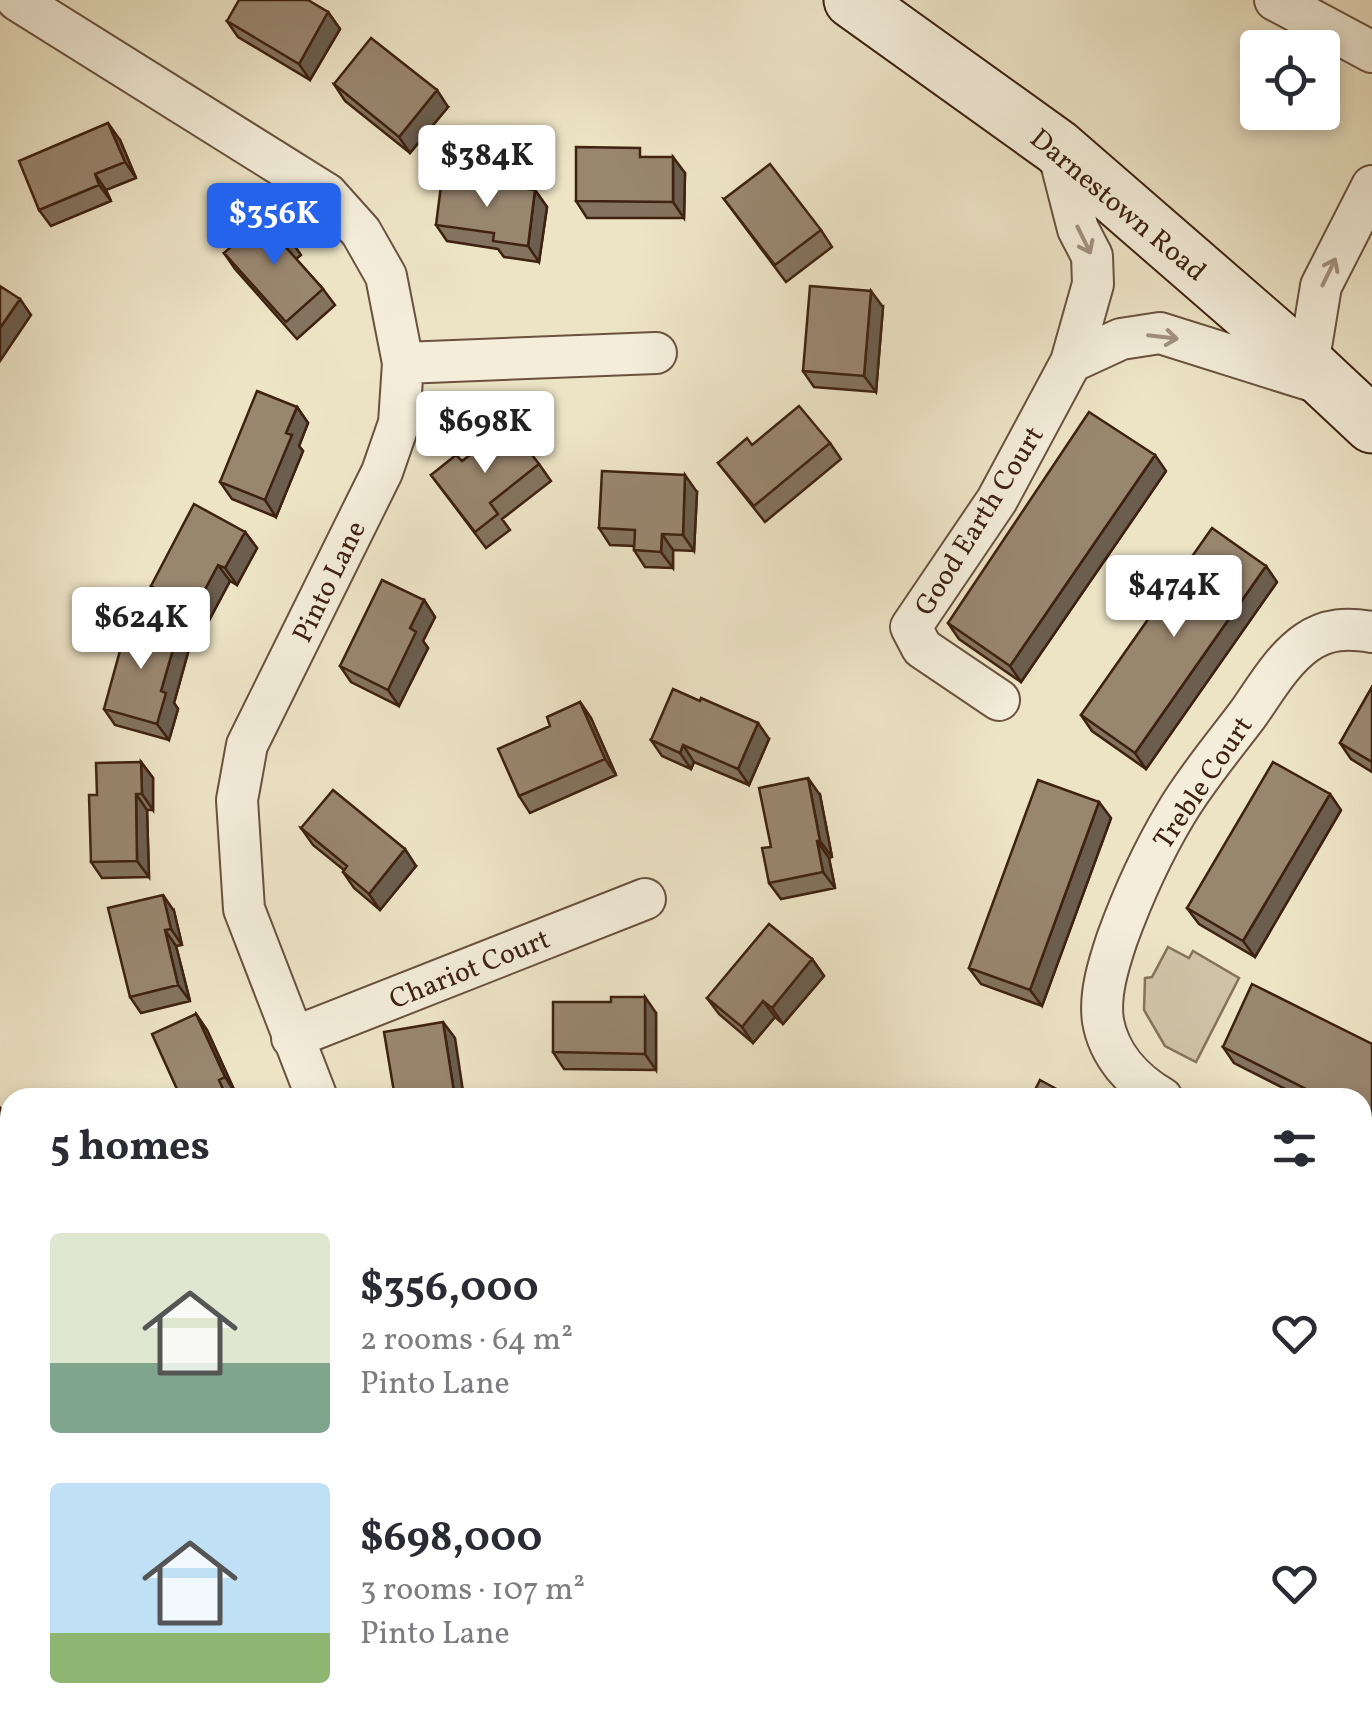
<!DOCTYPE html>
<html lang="en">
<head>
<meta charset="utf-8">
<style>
	:root { --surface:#fff; --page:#f2f2f3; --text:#2b2b33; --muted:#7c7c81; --accent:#2563eb }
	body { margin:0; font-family:Vollkorn,serif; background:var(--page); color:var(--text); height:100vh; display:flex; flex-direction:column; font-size:38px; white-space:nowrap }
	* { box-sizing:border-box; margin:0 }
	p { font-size:32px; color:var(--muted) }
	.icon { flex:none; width:55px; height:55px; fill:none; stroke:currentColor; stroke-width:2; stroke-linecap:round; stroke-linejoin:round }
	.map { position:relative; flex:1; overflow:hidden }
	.drawer { position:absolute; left:0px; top:1088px; width:1372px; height:642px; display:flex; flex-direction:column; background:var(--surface); border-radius:30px 30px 0 0; box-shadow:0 5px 15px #0003 }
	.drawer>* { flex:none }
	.fabs { position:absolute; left:1240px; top:30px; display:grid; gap:20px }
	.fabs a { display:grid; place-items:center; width:100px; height:100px; border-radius:10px; background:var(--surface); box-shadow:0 5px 15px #0003; font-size:50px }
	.price { position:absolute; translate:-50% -85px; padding:0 22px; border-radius:10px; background:#fff; color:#222; font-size:32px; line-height:65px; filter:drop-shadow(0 2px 5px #0008) }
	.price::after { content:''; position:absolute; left:50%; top:60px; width:30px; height:22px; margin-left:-15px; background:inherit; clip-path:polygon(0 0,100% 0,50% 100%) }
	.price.on { background:var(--accent); color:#fff }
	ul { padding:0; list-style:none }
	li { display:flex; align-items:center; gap:30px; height:250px; padding:0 50px }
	li span { display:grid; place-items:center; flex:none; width:280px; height:200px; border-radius:10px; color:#555 }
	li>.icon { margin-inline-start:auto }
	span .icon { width:120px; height:120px; fill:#fffc; stroke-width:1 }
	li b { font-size:42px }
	h2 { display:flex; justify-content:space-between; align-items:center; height:120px; padding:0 50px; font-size:42px }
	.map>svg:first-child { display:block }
	.green { fill:#cfc3a7; stroke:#86725c; stroke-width:2.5 }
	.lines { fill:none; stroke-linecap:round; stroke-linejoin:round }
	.lane-casing { stroke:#6a523e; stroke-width:24 }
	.street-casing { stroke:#6a523e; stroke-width:44 }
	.secondary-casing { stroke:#3e2110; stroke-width:59 }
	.lane { stroke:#f3edda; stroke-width:20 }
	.street { stroke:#f3edda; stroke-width:40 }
	.secondary { stroke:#f3edda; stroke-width:55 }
	.wall { fill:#84735f; stroke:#3e2110; stroke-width:2.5 }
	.shaded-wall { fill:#6b5e4e; stroke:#3e2110; stroke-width:2.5 }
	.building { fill:#99866f; stroke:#3e2110; stroke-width:2.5 }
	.oneway { stroke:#a2917f }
	.labels { text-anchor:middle; stroke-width:8; stroke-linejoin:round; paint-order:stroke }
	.street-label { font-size:28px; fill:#3e2110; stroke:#f3edda }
</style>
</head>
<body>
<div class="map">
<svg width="1372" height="1728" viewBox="0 0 1372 1728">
	<rect width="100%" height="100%" fill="#ede4c6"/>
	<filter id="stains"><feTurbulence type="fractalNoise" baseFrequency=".002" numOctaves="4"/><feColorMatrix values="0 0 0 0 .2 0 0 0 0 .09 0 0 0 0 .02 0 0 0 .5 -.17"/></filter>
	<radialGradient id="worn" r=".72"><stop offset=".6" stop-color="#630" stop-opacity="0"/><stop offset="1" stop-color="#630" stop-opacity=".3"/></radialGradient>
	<path class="green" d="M1168,947L1189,958L1193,951L1239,978L1196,1062L1165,1046L1144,1010L1145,978L1152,977Z"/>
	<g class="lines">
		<defs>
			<path id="lane" d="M1362,1675L1372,1680
				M793,1728L796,1720"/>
			<path id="street" d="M17,0L327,194L361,232L386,276L403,363L399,423L382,472L247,745L237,800L244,909L317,1098
				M1275,0L1372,52
				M1071,362L1121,339L1160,333L1319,383
				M403,363L656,353
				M1308,365L1321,286L1372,186
				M999,700L922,648L911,627L997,500L1071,362L1093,284L1092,256L1078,229L1057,147
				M292,1038L645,899
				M1162,1098C1133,1081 1109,1055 1103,1021C1099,994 1109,963 1117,939C1133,895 1152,853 1176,813C1196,779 1224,746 1248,714C1265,690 1282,660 1306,643C1327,628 1348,628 1372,632
				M1362,1198L1372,1203
				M0,1522L10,1540
				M137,1720L146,1728"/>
			<path id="secondary" d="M852,0L1057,147L1308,365L1372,425"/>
		</defs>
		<use href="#lane" class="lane-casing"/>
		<use href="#street" class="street-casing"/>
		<use href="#secondary" class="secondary-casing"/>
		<use href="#lane" class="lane"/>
		<use href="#street" class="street"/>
		<use href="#secondary" class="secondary"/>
	</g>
	<path class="wall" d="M328,12L340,29L310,80L238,37L227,21Z
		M334,84L448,107L410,153L345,101Z
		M120,140L136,178L106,190L111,201L51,226L39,210Z
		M646,157L685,173L684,218H587L576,201Z
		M535,190L547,207L539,262L504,257L498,249L447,241L436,225Z
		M724,199L821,230L832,247L786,282Z
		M290,239L301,255L296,259L323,289L335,305L297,339L235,269L224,253Z
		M883,307L876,392L814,387L803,371Z
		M297,407L308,423L299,446L303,451L276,517L232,499L220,482Z
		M830,443L841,459L765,522L718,463L752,445Z
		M462,461L539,464L551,481L502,519L510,530L486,548L431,475Z
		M1166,471L1021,682L959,639L948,623Z
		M697,492L694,551L673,550V568L645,567L634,550V546L610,545L599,528Z
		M245,532L257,548L237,585L230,581L206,626L162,603L151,586Z
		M1277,582L1146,769L1092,731L1081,715Z
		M424,600L435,617L423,641L428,648L399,706L351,682L340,666Z
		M189,649L174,703L178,709L169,740L115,725L104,709Z
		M1372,687V772L1351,759L1340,743Z
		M580,702L591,718L616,775L530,813L519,796L550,726Z
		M769,739L749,785L694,762L691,769L662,756L651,740Z
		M141,762L153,778V810H147L149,877L102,878L91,862L97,795Z
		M820,795L832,857L829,858L835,888L781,899L769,883L771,847Z
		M1341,810L1255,957L1199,924L1187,908Z
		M1111,818L1042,1006L981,984L969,968Z
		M301,828L416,866L380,910L354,888L343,872L344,870L313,845Z
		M174,911L182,945L176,946L190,1001L141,1013L130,997Z
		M812,959L824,976L783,1024L775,1017L753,1043L719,1014L707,998Z
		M611,1002L656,1013V1070L564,1069L553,1052Z
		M196,1014L207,1030L236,1094L230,1097L181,1098Z
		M1372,1044V1132L1362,1127V1098H1303L1234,1063L1223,1047Z
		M0,1108L10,1124V1226L0,1230Z
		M1362,1249L1372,1254V1334L1362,1330Z
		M589,1720H721L711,1728H588Z"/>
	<path class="shaded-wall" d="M328,12L340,29L310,80L299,64Z
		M437,90L448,107L410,153L399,137Z
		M108,123L120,140L136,178L125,162Z
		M673,157L685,173L684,218L673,202Z
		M95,174L106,190L111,201L99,185Z
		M535,190L547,207L539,262L528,246Z
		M871,291L883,307L876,392L864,376Z
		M20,299L31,315L0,361V328Z
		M297,407L308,423L299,446L303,451L276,517L265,500L286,433Z
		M1155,455L1166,471L1021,682L1010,666Z
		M685,475L697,492L694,551L683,535Z
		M245,532L257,548L237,585L225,568Z
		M662,534L673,550V568L661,552Z
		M218,565L230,581L206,626L194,610Z
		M1266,566L1277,582L1146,769L1135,753Z
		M424,600L435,617L423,641L428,648L399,706L388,690L410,628Z
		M178,632L189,649L174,703L178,709L169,740L157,724L161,691Z
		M580,702L591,718L616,775L605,759Z
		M758,723L769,739L749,785L738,769Z
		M683,745L694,762L691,769L680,753Z
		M141,762L153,778V810L142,794Z
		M808,778L820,795L832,857L820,841Z
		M136,794L147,810L149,877L137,861Z
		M1330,794L1341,810L1255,957L1243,941Z
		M1099,802L1111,818L1042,1006L1030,990Z
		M817,841L829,858L835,888L823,872Z
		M405,849L416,866L380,910L369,894Z
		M163,895L174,911L182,945L171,929Z
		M165,930L176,946L190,1001L178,985Z
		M812,959L824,976L783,1024L772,1008Z
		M645,997L656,1013V1070L645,1054Z
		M763,1001L775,1017L753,1043L742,1027Z
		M196,1014L207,1030L236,1094L225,1077Z
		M443,1022L455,1038L464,1098H455Z
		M0,1108L10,1124V1134L0,1110Z
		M339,1720H361L355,1728H333Z
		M667,1720H672L678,1728H667Z"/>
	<path class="building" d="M239,0H308L328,12L299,64L227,21Z
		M371,38L437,90L399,137L334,84Z
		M108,123L125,162L95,174L99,185L39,210L19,161Z
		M576,147L640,148V157H673V202L576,201Z
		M770,164L821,230L775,265L724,199Z
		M442,178L535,190L528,246L493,241L494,233L436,225Z
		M267,214L290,239L283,244L323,289L286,322L224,253Z
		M0,286L20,299L0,328Z
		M810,286L871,291L864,376L803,371Z
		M257,391L297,407L286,433L292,435L265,500L220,482Z
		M799,406L830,443L754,506L718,463L747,438L752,445Z
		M1089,412L1155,455L1010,666L948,623Z
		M509,425L539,464L490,503L498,514L475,532L431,475L456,455L462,461Z
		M602,471L685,475L683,535L662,534L661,552L634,550L635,530L599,528Z
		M194,504L245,532L225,568L218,565L194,610L151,586Z
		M1212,528L1266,566L1135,753L1081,715Z
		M382,580L424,600L410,628L416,632L388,690L340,666Z
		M129,618L178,632L161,691L166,693L157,724L104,709Z
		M1372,687V762L1340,743Z
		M673,689L700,701L701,698L758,723L738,769L683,745L680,753L651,740Z
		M580,702L605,759L519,796L498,749L550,726L547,717Z
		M141,762L142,794H136L137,861L91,862L89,795H97L96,763Z
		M1273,762L1330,794L1243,941L1187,908Z
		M808,778L820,841H817L823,872L769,883L762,848L771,847L759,788Z
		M1038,780L1099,802L1030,990L969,968Z
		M333,790L405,849L369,894L343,872L347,866L301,828Z
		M163,895L171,929L165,930L178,985L130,997L108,908Z
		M769,924L812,959L772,1008L763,1001L742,1027L707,998Z
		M1252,984L1372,1044V1122L1362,1117V1098H1324L1223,1047Z
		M611,997H645V1054L553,1052V1002H611Z
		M196,1014L225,1077L219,1080L227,1098H181L152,1034Z
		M443,1022L455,1098H395L384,1032Z
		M1040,1080L1073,1098H1031Z
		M0,1110L10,1134V1205L0,1209Z
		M1362,1249L1372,1254V1323L1362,1319Z
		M10,1256V1314L0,1292V1261Z
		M0,1716L10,1728H0Z
		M297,1720H339L333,1728H301L295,1724Z
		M387,1720H413L430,1728H383Z
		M589,1720H667V1728H588Z"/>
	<defs><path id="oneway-shaft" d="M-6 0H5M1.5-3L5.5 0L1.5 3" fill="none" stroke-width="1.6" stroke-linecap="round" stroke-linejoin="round" transform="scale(2.5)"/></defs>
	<g class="oneway">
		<use href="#oneway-shaft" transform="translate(1084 240) rotate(64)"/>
		<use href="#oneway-shaft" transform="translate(1329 272) rotate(-64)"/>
		<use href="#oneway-shaft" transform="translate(1163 337) rotate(7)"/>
	</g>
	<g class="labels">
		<g class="street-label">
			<text transform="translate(1119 204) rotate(40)" y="10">Darnestown Road</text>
			<text transform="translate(978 520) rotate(-58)" y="10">Good Earth Court</text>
			<text transform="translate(328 581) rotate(-64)" y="10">Pinto Lane</text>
			<text transform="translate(1202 782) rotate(-56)" y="10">Treble Court</text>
			<text transform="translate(469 968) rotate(-22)" y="10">Chariot Court</text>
		</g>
	</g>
	<rect width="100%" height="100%" filter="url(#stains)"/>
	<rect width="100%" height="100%" fill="url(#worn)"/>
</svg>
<div class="fabs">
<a><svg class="icon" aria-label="locate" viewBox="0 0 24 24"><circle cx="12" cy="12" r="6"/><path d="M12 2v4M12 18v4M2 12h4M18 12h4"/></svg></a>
</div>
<b class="price" style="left:487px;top:210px">$384K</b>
<b class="price on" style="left:274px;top:268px">$356K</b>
<b class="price" style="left:485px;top:476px">$698K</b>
<b class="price" style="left:1174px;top:640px">$474K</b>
<b class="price" style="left:141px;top:672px">$624K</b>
<section class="drawer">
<h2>5 homes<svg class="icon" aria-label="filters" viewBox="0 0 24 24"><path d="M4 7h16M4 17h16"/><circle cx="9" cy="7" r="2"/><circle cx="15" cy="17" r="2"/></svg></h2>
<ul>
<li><span style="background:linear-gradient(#dfe7d0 65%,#7fa58c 0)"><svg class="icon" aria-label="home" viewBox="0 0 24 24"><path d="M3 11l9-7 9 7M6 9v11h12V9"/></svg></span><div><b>$356,000</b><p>2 rooms · 64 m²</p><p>Pinto Lane</p></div><svg class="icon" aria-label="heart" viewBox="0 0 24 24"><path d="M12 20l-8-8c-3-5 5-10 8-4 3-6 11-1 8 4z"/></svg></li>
<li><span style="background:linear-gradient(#bfe0f5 75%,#8fb573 0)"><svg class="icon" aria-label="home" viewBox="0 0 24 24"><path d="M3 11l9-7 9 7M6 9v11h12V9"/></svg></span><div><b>$698,000</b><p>3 rooms · 107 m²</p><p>Pinto Lane</p></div><svg class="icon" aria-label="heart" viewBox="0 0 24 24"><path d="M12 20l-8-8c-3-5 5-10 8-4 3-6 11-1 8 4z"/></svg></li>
</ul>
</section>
</div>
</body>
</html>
